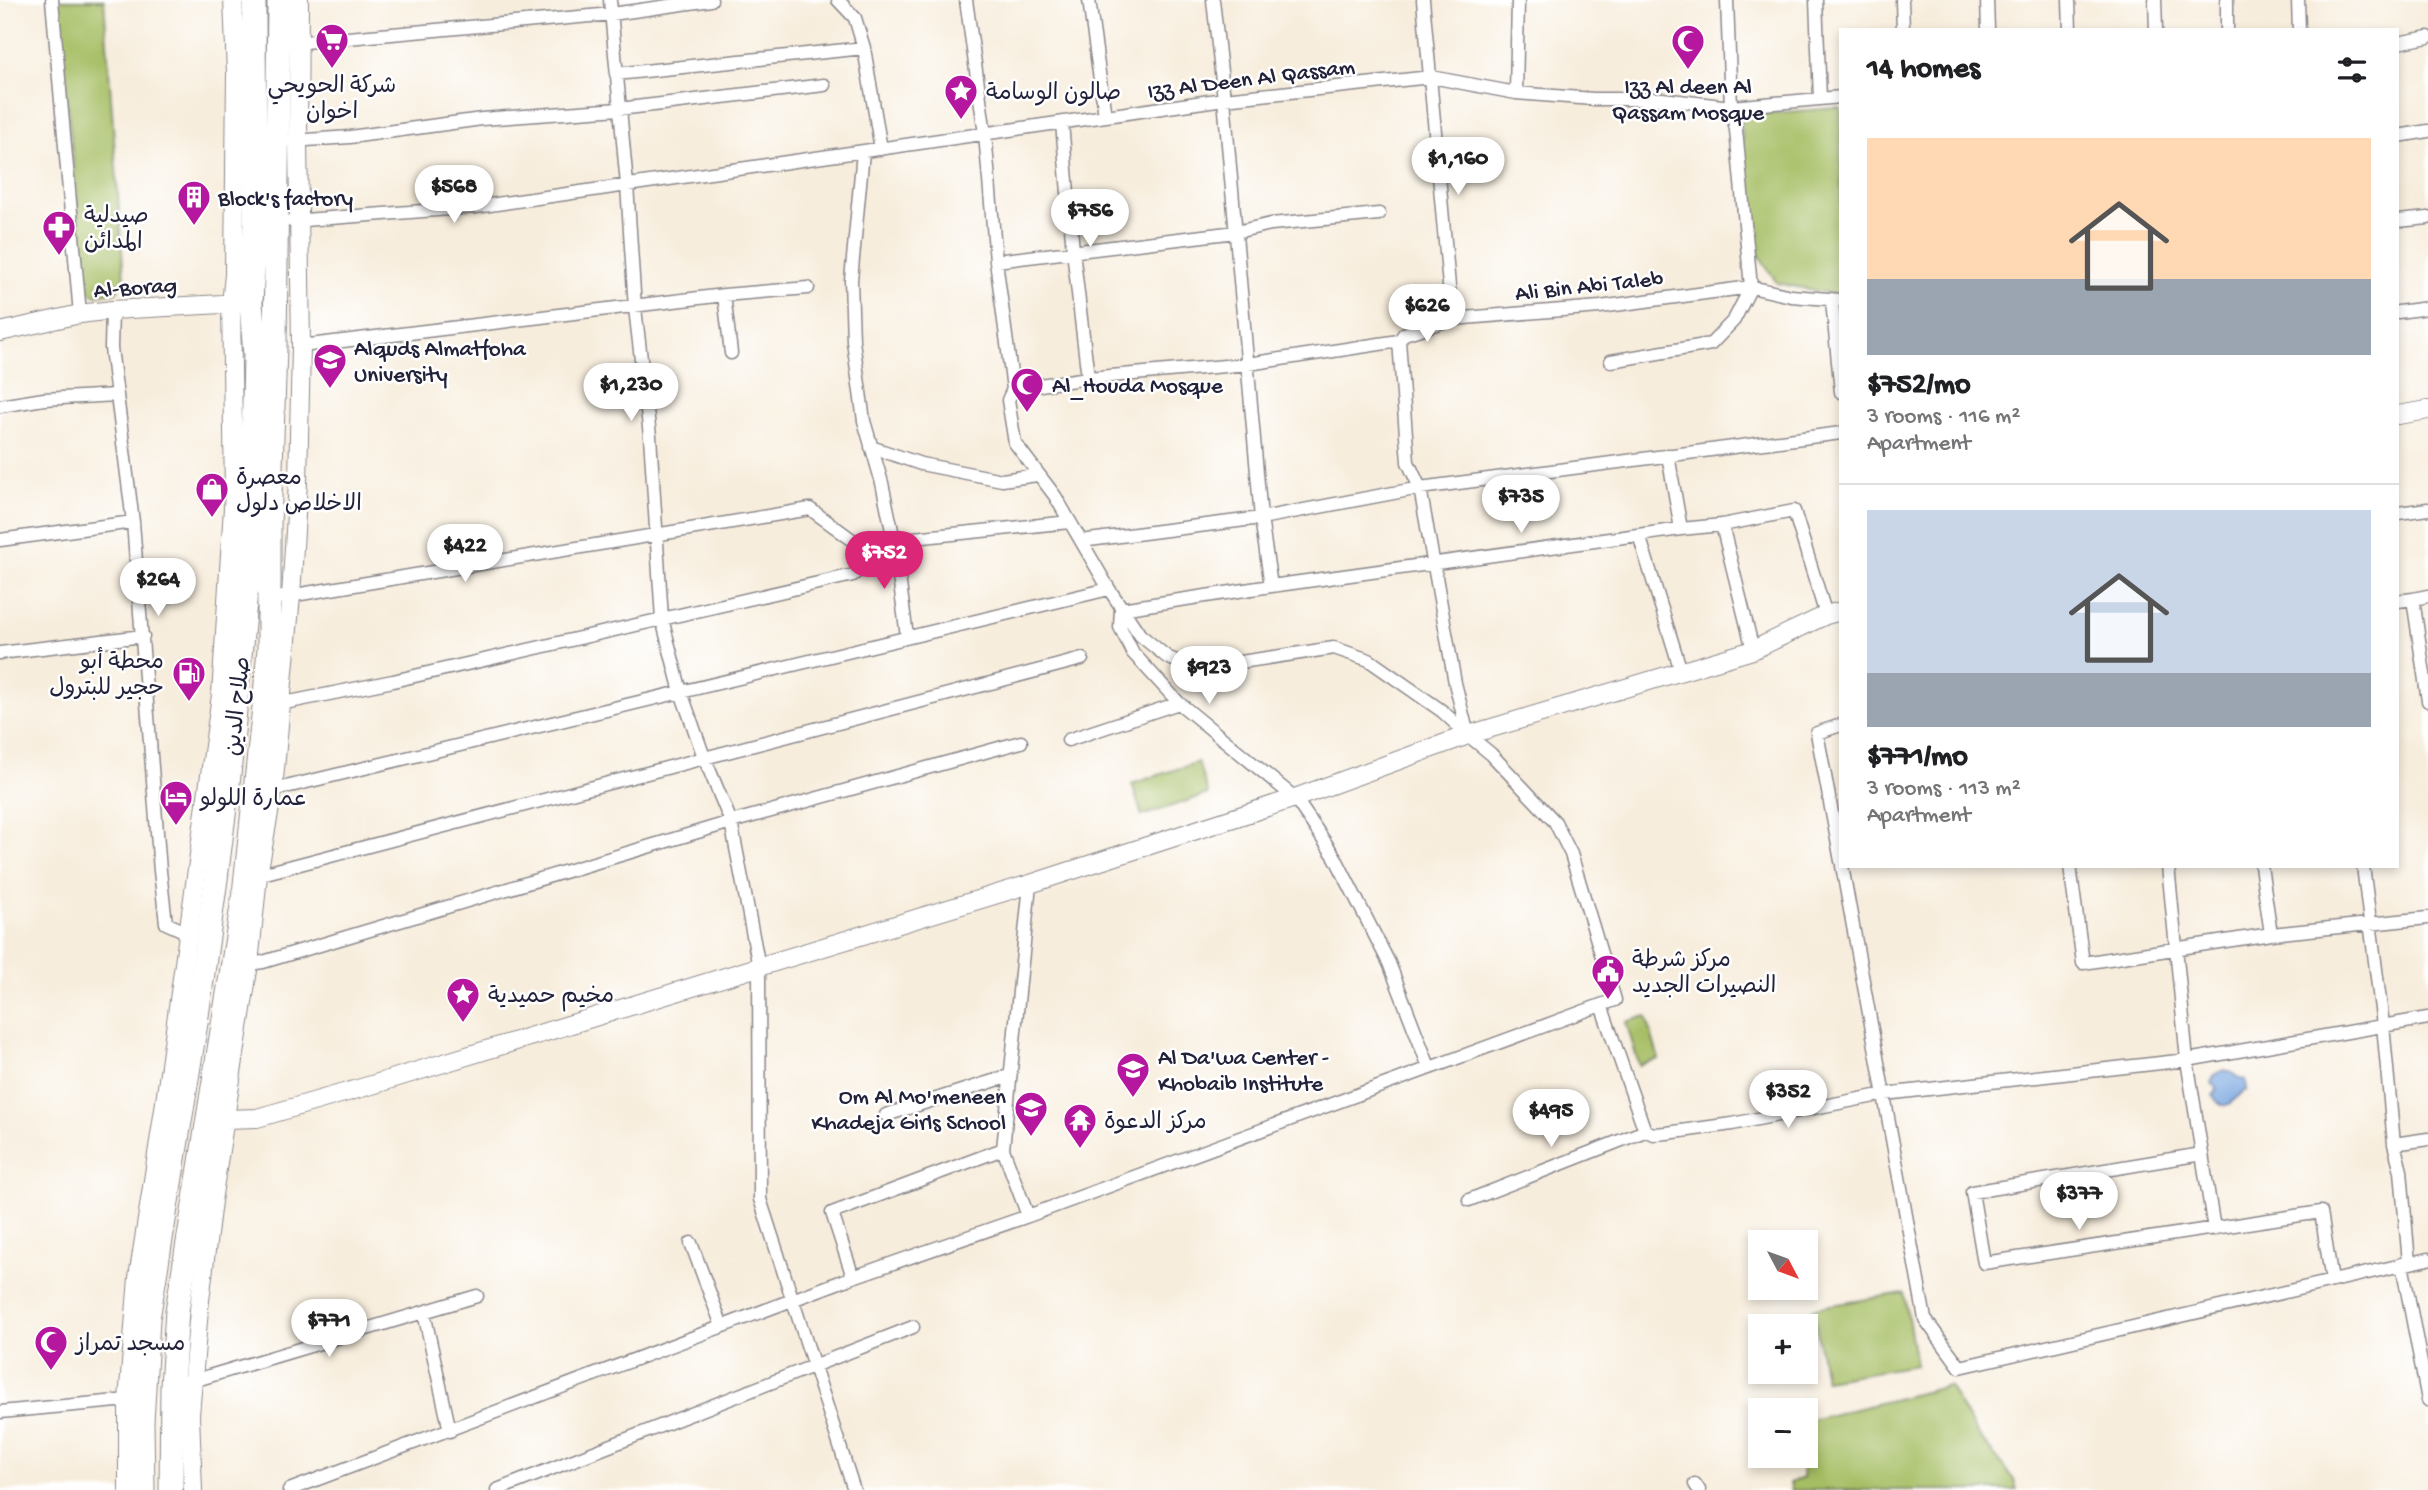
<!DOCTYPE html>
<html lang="en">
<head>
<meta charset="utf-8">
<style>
	:root { --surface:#fff; --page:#f2f2f2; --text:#202124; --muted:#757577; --line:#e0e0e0; --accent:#db2777 }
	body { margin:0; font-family:"Gochi Hand","Playpen Sans Arabic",sans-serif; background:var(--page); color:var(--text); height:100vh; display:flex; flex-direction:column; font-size:26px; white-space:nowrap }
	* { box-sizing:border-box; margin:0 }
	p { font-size:23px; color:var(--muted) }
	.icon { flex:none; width:38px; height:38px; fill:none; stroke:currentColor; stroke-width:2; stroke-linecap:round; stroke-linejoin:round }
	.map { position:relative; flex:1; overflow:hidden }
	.side { position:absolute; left:1839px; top:28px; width:560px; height:840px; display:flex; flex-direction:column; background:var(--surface); border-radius:0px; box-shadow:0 4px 10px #0003 }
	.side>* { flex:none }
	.needle { width:46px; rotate:131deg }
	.buttons { position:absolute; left:1748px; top:1230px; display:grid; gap:14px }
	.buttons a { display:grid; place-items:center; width:70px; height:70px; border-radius:0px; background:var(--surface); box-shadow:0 4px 10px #0003; font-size:35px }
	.price { position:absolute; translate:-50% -60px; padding:0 16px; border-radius:24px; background:#fff; color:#222; font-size:23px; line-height:46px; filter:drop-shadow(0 2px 4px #0008) }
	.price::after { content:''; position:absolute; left:50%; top:42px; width:21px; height:16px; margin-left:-10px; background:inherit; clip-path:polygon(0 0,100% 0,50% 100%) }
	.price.on { background:var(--accent); color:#fff }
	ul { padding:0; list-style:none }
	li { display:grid; align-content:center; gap:14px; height:371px; padding:0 28px }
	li+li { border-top:2px solid var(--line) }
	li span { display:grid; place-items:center; height:217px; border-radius:0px; color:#555 }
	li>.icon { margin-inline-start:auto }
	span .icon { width:126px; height:126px; fill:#fffc; stroke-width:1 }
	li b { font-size:30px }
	h2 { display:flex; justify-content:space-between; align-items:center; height:84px; padding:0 28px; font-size:30px }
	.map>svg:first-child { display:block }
	.green { fill:#a6be63; stroke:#64704f; stroke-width:2 }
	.water { fill:#76a4df; stroke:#4c638d; stroke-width:2 }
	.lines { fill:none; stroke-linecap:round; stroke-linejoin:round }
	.street-casing { stroke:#8c888c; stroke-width:15 }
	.secondary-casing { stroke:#8c888c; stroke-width:20 }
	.highway-casing { stroke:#8c888c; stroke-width:25 }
	.street { stroke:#fff; stroke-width:12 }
	.secondary { stroke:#fff; stroke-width:18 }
	.highway { stroke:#fff; stroke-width:23 }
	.labels { text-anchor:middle; stroke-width:5; stroke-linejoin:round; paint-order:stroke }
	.street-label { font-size:23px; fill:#22223b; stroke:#fff }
	.poi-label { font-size:23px; fill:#22223b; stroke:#fff; text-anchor:start }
</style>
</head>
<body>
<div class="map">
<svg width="2428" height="1490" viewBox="0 0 2428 1490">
	<rect width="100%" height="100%" fill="#fff"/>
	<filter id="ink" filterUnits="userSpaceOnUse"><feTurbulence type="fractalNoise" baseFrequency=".0143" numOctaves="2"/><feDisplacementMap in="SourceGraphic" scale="14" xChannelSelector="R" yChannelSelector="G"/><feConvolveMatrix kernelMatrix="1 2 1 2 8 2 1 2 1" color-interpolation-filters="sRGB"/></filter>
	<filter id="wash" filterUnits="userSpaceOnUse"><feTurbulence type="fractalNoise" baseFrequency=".00686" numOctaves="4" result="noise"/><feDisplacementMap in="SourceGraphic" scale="28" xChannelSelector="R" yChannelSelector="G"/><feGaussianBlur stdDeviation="1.57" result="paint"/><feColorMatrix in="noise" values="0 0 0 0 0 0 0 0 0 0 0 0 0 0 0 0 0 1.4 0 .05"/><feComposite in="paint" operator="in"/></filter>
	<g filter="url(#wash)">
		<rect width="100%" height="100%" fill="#f7eddc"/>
		<path class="green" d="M57,0H104L124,279L116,292L97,295L91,293L85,283Z
			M1833,108H1841V293L1833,294L1777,283L1752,244L1741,123L1750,115Z
			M1198,762L1208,794L1142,816L1132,784Z
			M1646,1016L1659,1059L1639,1065L1626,1022Z
			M1904,1293L1916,1365L1825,1380L1813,1308Z
			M1949,1386L1975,1431L2014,1480L2017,1490H1792L1790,1483L1803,1478L1799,1456H1806V1421Z"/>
		<path class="water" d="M2224,1070C2233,1071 2236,1079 2246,1080L2247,1090C2236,1094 2225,1119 2213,1095L2217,1088L2211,1083L2215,1074Z"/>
	</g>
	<g filter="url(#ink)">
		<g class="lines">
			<defs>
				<path id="street" d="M52,0L80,314
					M610,0L627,185L635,308L650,436L662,619L681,692L704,757L731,822L759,967L760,1199L854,1490
					M838,0L855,18L864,48L881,149
					M966,0L985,134L996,261L1013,389L1008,400L1015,443L1055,496L1109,589L1140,635L1167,657L1194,669L1334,648L1369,660L1442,711L1468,735
					M1089,0L1105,116
					M1213,0L1224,99L1261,518L1271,586
					M1423,0L1452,319
					M1816,0L1820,99
					M1902,0L1903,30
					M1987,0L1988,30
					M2069,0L2070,30
					M2155,0L2156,30
					M2298,0L2299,30
					M2227,30V0
					M293,43L612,14L711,0
					M2398,43L2428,37
					M616,74L864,48
					M1516,93L1518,0
					M1062,123L1073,251L1088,378
					M2398,136L2428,131
					M292,141L350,137L482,119L619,109L824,85
					M863,152L851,280L853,341L864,421L882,483L894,540L907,636
					M291,221L476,207L1224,99L1431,77L1516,93L1593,99H1662L1731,107L1841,97
					M2398,221L2428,218
					M996,261L1236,232L1271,224L1379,214
					M724,295L731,353
					M1832,301L1841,392
					M112,310L111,348L133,522L160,871L166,923L188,933
					M2398,312L2428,308
					M1399,341L1408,462L1420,488L1455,683L1468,735L1491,754L1555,822L1571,854L1615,1000L1601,1005L1645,1131L1654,1134L1667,1133L1732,1124L1885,1094L2187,1060L2428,1018
					M301,346L724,295L808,288
					M1611,361L1711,344L1734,320L1751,287L1736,130L1731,107L1727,0
					M1013,389L1088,378L1248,364L1399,341L1404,334L1452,319L1600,307L1751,287L1791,296L1841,300
					M0,406L44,399L117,395
					M871,447L921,464L1002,480L1037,475
					M1668,455L1681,529
					M2398,513L2428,509
					M1722,525L1753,650
					M1639,535L1681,671
					M0,540L133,522
					M1081,541L1261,518L1420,488L1841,433
					M2428,596L2413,599L2428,701
					M283,597L810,509L876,557
					M2398,601L2413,599
					M1121,609L1271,586L1681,529L1722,525L1794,511L1826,615
					M1121,609L1120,627L1133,653L1179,703L1295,798L1335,857L1389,963L1429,1067
					M0,653L143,636
					M275,705L393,681L853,575L894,540L1070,522
					M1841,725L1817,733L1841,861
					M1068,740L1179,703
					M265,792L1109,589
					M1842,866L1925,1319L1960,1367L2428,1259
					M2070,866L2083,963L2271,934L2428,918
					M2168,866L2187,1060L2214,1229
					M2261,866L2271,934
					M2363,866L2383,1025L2394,1144L2401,1171L2409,1263
					M258,875L1082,659
					M249,964L263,962L731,822L1021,742
					M886,1115L1009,1076
					M2394,1144L2428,1139
					M2202,1154L1972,1192L1984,1263L2321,1212L2332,1281
					M1469,1200L1645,1131
					M1028,1216L1003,1149L1030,884
					M691,1243L722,1326
					M2402,1264L2428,1400
					M853,1277L832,1213L1003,1149
					M424,1313L450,1431
					M186,1383L477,1296
					M0,1412L128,1400
					M1695,1484L1699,1490
					M289,1490L853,1277L1028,1216L1601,1005
					M497,1490L913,1327"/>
				<path id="secondary" d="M0,332L80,314L112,310L241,303
					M2398,415L2428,410
					M226,1119L257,1118L375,1084L1030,884L1295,798L1468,735L1753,650L1826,615L1841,611
					M128,1490V1400L138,1278L164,1109L221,695L234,492L231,304L234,275L236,73L233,0
					M193,1490L190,1415L199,1309L212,1201L249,964L258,875L273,790L291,596L298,482L301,346L298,141L299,0"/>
				<path id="highway" d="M143,1490L142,1422L148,1319L196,1023L216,879L229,775L251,537L255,356L251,303L255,226L254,0
					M171,1490L172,1386L177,1311L244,894L264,707L269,649V526L275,348L279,0"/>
			</defs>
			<use href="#street" class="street-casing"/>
			<use href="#secondary" class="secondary-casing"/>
			<use href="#highway" class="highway-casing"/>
			<use href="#street" class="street"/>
			<use href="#secondary" class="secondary"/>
			<use href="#highway" class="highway"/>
		</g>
	</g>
	<defs>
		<symbol id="supermarket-pin" viewBox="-11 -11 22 30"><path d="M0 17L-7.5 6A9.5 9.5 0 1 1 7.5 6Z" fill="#b5179e" stroke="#fff"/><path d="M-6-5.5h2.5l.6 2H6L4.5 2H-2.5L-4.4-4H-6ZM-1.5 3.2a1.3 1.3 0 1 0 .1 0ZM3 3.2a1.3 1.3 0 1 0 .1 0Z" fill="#fff"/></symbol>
		<symbol id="mosque-pin" viewBox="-11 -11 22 30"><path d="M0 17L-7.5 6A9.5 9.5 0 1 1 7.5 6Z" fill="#b5179e" stroke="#fff"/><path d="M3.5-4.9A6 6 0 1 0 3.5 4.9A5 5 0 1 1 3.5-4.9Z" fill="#fff"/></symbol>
		<symbol id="sight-pin" viewBox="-11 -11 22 30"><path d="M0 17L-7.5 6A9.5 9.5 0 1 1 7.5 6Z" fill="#b5179e" stroke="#fff"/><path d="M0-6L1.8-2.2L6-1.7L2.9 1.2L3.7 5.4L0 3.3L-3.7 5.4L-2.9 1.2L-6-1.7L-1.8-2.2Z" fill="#fff"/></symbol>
		<symbol id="building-pin" viewBox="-11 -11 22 30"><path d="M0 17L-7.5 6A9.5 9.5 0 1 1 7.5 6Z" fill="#b5179e" stroke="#fff"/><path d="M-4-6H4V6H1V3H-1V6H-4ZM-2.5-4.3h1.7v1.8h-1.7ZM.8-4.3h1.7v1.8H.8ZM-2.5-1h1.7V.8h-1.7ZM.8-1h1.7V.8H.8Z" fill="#fff"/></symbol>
		<symbol id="pharmacy-pin" viewBox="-11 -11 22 30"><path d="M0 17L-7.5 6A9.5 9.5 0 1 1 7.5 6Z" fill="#b5179e" stroke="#fff"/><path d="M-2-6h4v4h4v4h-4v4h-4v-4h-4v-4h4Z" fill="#fff"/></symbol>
		<symbol id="university-pin" viewBox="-11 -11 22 30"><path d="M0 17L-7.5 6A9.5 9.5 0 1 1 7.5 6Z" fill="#b5179e" stroke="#fff"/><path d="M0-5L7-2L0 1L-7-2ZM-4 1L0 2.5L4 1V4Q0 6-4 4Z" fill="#fff"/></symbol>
		<symbol id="shop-pin" viewBox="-11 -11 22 30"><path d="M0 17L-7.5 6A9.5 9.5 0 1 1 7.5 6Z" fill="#b5179e" stroke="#fff"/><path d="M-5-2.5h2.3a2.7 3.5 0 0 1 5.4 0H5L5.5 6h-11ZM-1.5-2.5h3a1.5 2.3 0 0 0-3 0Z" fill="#fff"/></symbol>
		<symbol id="fuel-pin" viewBox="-11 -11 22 30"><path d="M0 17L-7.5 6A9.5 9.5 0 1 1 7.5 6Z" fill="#b5179e" stroke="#fff"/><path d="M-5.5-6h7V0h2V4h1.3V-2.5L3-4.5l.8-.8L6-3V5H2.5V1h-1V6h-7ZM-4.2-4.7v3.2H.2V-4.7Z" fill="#fff"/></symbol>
		<symbol id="hotel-pin" viewBox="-11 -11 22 30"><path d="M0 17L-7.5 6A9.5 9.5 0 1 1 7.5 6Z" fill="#b5179e" stroke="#fff"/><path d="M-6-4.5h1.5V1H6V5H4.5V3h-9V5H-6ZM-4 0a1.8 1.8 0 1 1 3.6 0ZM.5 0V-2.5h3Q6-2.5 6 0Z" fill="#fff"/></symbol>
		<symbol id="civic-pin" viewBox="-11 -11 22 30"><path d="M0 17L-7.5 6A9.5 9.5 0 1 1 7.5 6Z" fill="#b5179e" stroke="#fff"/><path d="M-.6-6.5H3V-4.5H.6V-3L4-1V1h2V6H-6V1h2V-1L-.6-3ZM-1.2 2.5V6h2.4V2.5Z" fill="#fff"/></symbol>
		<symbol id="school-pin" viewBox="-11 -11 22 30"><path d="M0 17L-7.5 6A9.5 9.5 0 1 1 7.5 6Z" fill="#b5179e" stroke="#fff"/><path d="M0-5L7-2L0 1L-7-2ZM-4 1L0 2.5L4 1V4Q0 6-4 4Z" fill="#fff"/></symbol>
		<symbol id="temple-pin" viewBox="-11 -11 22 30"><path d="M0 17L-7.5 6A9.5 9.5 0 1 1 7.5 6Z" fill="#b5179e" stroke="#fff"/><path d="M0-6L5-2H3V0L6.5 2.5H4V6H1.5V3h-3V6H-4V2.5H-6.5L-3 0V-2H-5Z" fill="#fff"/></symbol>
	</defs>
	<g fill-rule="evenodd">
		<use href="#supermarket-pin" x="313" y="21" width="38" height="52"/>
		<use href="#mosque-pin" x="1669" y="22" width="38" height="52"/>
		<use href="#sight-pin" x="942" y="72" width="38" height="52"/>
		<use href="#building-pin" x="175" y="178" width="38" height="52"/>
		<use href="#pharmacy-pin" x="40" y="208" width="38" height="52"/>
		<use href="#university-pin" x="311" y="341" width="38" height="52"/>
		<use href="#mosque-pin" x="1008" y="365" width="38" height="52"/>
		<use href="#shop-pin" x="193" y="470" width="38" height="52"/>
		<use href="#fuel-pin" x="170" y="654" width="38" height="52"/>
		<use href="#hotel-pin" x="157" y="778" width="38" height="52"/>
		<use href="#civic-pin" x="1589" y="952" width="38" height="52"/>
		<use href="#sight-pin" x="444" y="975" width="38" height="52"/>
		<use href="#school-pin" x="1114" y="1050" width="38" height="52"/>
		<use href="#school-pin" x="1012" y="1089" width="38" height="52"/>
		<use href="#temple-pin" x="1061" y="1101" width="38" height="52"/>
		<use href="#mosque-pin" x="32" y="1323" width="38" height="52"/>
	</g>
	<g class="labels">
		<g class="street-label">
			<text transform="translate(1251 77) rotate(-7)" y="8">Izz Al Deen Al Qassam</text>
			<text transform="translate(1589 284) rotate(-6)" y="8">Ali Bin Abi Taleb</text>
			<text transform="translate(135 286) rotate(-4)" y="8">Al-Borag</text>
			<text transform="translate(236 706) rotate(-84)" y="8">صلاح الدين</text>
		</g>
		<g class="poi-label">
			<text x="332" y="92" text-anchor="middle">شركة الحويحي<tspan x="332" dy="26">اخوان</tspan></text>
			<text x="1688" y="93" text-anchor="middle">Izz Al deen Al<tspan x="1688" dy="26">Qassam Mosque</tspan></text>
			<text x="986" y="99">صالون الوسامة</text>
			<text x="218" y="205">Block's factory</text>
			<text x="84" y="222">صيدلية<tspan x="84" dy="26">المدائن</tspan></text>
			<text x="354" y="355">Alquds Almatfoha<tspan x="354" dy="26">University</tspan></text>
			<text x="1052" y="392">Al_Houda Mosque</text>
			<text x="236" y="484">معصرة<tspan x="236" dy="26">الاخلاص دلول</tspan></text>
			<text x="164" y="668" text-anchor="end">محطة أبو<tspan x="164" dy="26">حجير للبترول</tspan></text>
			<text x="200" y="805">عمارة اللولو</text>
			<text x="1632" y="966">مركز شرطة<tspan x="1632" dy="26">النصيرات الجديد</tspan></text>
			<text x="488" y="1002">مخيم حميدية</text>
			<text x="1158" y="1064">Al Da'wa Center -<tspan x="1158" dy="26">Khobaib Institute</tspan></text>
			<text x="1006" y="1103" text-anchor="end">Om Al Mo'meneen<tspan x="1006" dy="26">Khadeja Girls School</tspan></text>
			<text x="1104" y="1128">مركز الدعوة</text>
			<text x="76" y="1350">مسجد تمراز</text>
		</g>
	</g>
</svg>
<div class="buttons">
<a><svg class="needle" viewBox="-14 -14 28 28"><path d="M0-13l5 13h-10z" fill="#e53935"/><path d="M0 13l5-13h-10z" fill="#757577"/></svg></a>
<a>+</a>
<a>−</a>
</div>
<b class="price" style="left:1458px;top:197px">$1,160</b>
<b class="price" style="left:454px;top:225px">$568</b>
<b class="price" style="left:1090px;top:249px">$756</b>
<b class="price" style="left:1427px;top:344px">$626</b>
<b class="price" style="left:631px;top:423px">$1,230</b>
<b class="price" style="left:1521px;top:535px">$735</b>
<b class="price" style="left:465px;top:584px">$422</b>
<b class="price on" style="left:884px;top:591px">$752</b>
<b class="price" style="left:158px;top:618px">$264</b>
<b class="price" style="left:1209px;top:706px">$923</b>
<b class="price" style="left:1788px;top:1130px">$352</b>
<b class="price" style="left:1551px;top:1149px">$495</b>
<b class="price" style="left:2079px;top:1232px">$377</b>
<b class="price" style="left:329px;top:1359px">$771</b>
<section class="side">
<h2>14 homes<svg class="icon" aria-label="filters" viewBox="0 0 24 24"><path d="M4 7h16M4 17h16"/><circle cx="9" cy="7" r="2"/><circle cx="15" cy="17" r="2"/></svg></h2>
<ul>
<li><span style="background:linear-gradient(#ffd9b3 65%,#9aa5b1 0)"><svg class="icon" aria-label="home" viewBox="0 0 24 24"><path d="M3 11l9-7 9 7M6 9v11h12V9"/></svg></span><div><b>$752/mo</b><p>3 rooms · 116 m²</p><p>Apartment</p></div></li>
<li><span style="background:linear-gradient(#c9d6e8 75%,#9aa5b1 0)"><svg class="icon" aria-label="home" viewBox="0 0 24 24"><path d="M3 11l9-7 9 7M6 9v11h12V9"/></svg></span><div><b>$771/mo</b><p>3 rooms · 113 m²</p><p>Apartment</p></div></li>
</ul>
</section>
</div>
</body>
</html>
